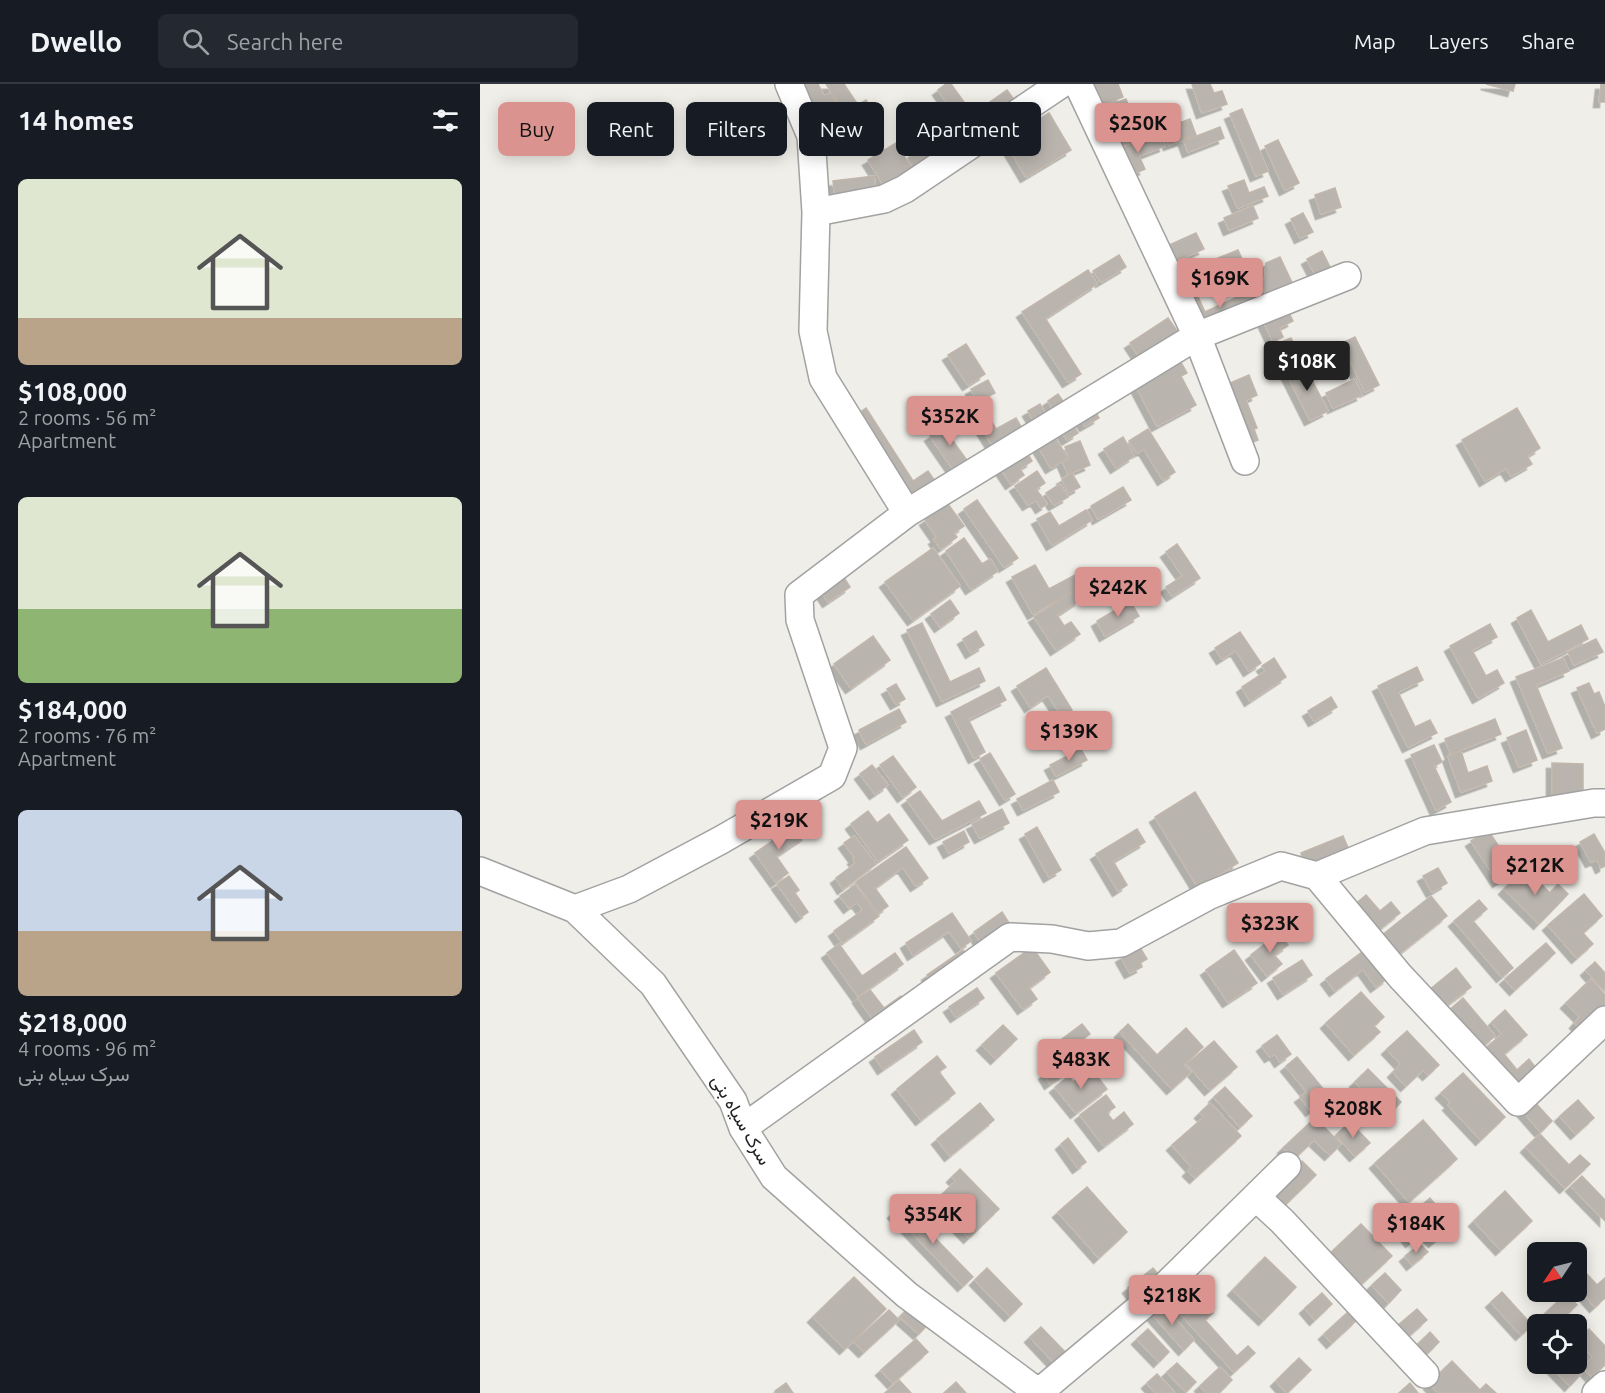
<!DOCTYPE html>
<html lang="en">
<head>
<meta charset="utf-8">
<style>
	:root { --surface:#171b24; --page:#242831; --text:#f1f3f6; --muted:#9ea1a6; --line:#363941; --accent:#db938f }
	body { margin:0; font-family:Ubuntu,Vazirmatn,sans-serif; background:var(--page); color:var(--text); height:100vh; display:flex; flex-direction:column; font-size:22px; white-space:nowrap }
	* { box-sizing:border-box; margin:0 }
	p { font-size:20px; color:var(--muted) }
	.icon { flex:none; width:33px; height:33px; fill:none; stroke:currentColor; stroke-width:2; stroke-linecap:round; stroke-linejoin:round }
	.map { position:relative; flex:1; overflow:hidden }
	.panel { display:flex; flex-direction:column; background:var(--surface); width:480px }
	.panel>* { flex:none }
	.hud { position:absolute; left:18px; top:18px; width:570px; height:54px; display:flex; gap:12px }
	.needle { width:39px; rotate:235deg }
	.fabs { position:absolute; left:1047px; top:1158px; display:grid; gap:12px }
	.fabs a { display:grid; place-items:center; width:60px; height:60px; border-radius:9px; background:var(--surface); box-shadow:0 3px 15px #0003; font-size:30px }
	.price { position:absolute; translate:-50% -51px; padding:0 14px; border-radius:6px; background:var(--accent); color:#111; font-size:20px; line-height:39px; filter:drop-shadow(0 2px 3px #0008) }
	.price::after { content:''; position:absolute; left:50%; top:36px; width:18px; height:14px; margin-left:-9px; background:inherit; clip-path:polygon(0 0,100% 0,50% 100%) }
	.price.active { background:#222; color:#fff }
	ul { padding:0; list-style:none }
	li { display:grid; align-content:center; gap:12px; height:318px; padding:0 18px }
	li span { display:grid; place-items:center; height:186px; border-radius:9px; color:#555 }
	li>.icon { margin-inline-start:auto }
	span .icon { width:108px; height:108px; fill:#fffc; stroke-width:1 }
	li b { font-size:26px }
	h2 { display:flex; justify-content:space-between; align-items:center; height:72px; padding:0 18px; font-size:26px }
	.pill { padding:0 21px; border-radius:9px; background:var(--surface); box-shadow:0 3px 15px #0003; font-size:21px; line-height:54px }
	.pill.active { background:var(--accent); color:#111 }
	header { display:flex; align-items:center; gap:36px; box-sizing:border-box; height:84px; padding:0 30px; background:var(--surface); border-bottom:2px solid var(--line) }
	header strong { font-size:28px }
	nav { display:flex; gap:33px; margin-inline-start:auto; font-size:21px }
	.search { width:420px; height:54px; background:var(--page); display:flex; align-items:center; gap:15px; box-sizing:border-box; padding:0 21px; border-radius:9px; color:var(--muted); font-size:22px }
	main { display:flex; flex:1; min-height:0 }
	.map>svg:first-child { display:block }
	.building { fill:#bab4ae; stroke:#c1b6ac; stroke-width:1.5; filter:url(#shadow) }
	.lines { fill:none; stroke-linecap:round; stroke-linejoin:round }
	.minor-casing { stroke:#a2a2a2; stroke-width:30 }
	.minor { stroke:#fff; stroke-width:27 }
	.labels { text-anchor:middle; stroke-width:5; stroke-linejoin:round; paint-order:stroke }
	.street-label { font-size:18px; fill:#212121; stroke:#fff }
</style>
</head>
<body>
<header>
<strong>Dwello</strong>
<div class="search"><svg class="icon" aria-label="search" viewBox="0 0 24 24"><circle cx="10" cy="10" r="6"/><path d="M15 15l6 6"/></svg>Search here</div>
<nav><a>Map</a><a>Layers</a><a>Share</a></nav>
</header>
<main>
<section class="panel">
<h2>14 homes<svg class="icon" aria-label="filters" viewBox="0 0 24 24"><path d="M4 7h16M4 17h16"/><circle cx="9" cy="7" r="2"/><circle cx="15" cy="17" r="2"/></svg></h2>
<ul>
<li><span style="background:linear-gradient(#dfe7d0 75%,#b9a48a 0)"><svg class="icon" aria-label="home" viewBox="0 0 24 24"><path d="M3 11l9-7 9 7M6 9v11h12V9"/></svg></span><div><b>$108,000</b><p>2 rooms · 56 m²</p><p>Apartment</p></div></li>
<li><span style="background:linear-gradient(#dfe7d0 60%,#8fb573 0)"><svg class="icon" aria-label="home" viewBox="0 0 24 24"><path d="M3 11l9-7 9 7M6 9v11h12V9"/></svg></span><div><b>$184,000</b><p>2 rooms · 76 m²</p><p>Apartment</p></div></li>
<li><span style="background:linear-gradient(#c9d6e8 65%,#b9a48a 0)"><svg class="icon" aria-label="home" viewBox="0 0 24 24"><path d="M3 11l9-7 9 7M6 9v11h12V9"/></svg></span><div><b>$218,000</b><p>4 rooms · 96 m²</p><p>سرک سیاه بنی</p></div></li>
</ul>
</section>
<div class="map">
<svg width="1125" height="1309" viewBox="0 0 1125 1309">
	<defs>
		<filter id="shadow"><feDropShadow dx="-5.5" dy="5.5" stdDeviation="0" flood-color="#0004"/></filter>
	</defs>
	<rect width="100%" height="100%" fill="#f0eee8"/>
	<path class="building" d="M320,0H338L344,12L351,9L360,28L329,41Z
		M346,0H364L378,21L386,16L393,27L372,40Z
		M466,0H471L492,29L480,37L458,6Z
		M606,0H638L643,13L616,23Z
		M712,0H730L734,9L742,7L747,20L722,29Z
		M1006,0H1035L1033,7Z
		M1121,0H1125V18H1119Z
		M527,6L535,17L487,49L480,39Z
		M646,15L655,39L672,32L678,48L633,65L618,25Z
		M762,25L788,87L776,92L750,30Z
		M569,29L591,66L546,93L524,56Z
		M469,30L484,53L436,86L428,74L468,47L460,36Z
		M710,35L716,51L689,61L683,45Z
		M740,43L744,54L708,68L704,57Z
		M680,49L685,62L659,72L665,85L646,93L635,67Z
		M798,56L819,99L805,106L785,62Z
		M416,59L434,88L406,105L388,76Z
		M394,92L396,109L355,114L353,97Z
		M764,96L769,109L784,103L788,112L758,124L748,102Z
		M855,104L861,123L841,130L835,111Z
		M773,122L778,134L749,146L744,134Z
		M823,129L833,148L820,154L811,135Z
		M716,149L724,165L701,175L713,202L698,209L678,166Z
		M758,166L763,177L731,191L726,179Z
		M842,167L852,187L837,194L827,175Z
		M639,171L646,183L621,198L613,187Z
		M800,173L815,205L789,217L780,197L785,195L786,179Z
		M608,186L617,200L565,234L601,290L588,298L542,228Z
		M774,205L781,220L720,247L703,211L715,206L725,228Z
		M806,223L813,237L799,244L803,253L793,258L782,234Z
		M688,234L698,248L660,274L650,259Z
		M875,253L899,301L885,308L862,259Z
		M811,254L821,277L807,283L797,260Z
		M486,260L505,290L488,301L468,271Z
		M698,273L707,289L701,292L716,321L677,342L653,296Z
		M823,279L848,327L830,336L806,288Z
		M769,291L777,311L766,316L777,344L774,345L778,356L765,361L741,303Z
		M875,295L882,311L853,324L846,309Z
		M508,296L515,309L498,318L491,305Z
		M578,310L585,320L574,327L568,317Z
		M560,320L566,331L554,337L548,327Z
		M386,324L433,397L448,387L457,400L431,417L375,332Z
		M1037,324L1060,364L1047,372L1052,380L1031,392L1026,384L1005,397L982,356Z
		M614,325L619,334L605,342L600,334Z
		M508,332L516,345L536,334L543,346L514,364L498,338Z
		M471,338L478,347L470,353L489,379L475,388L450,352Z
		M592,339L598,349L587,356L581,346Z
		M668,345L695,388L683,396L664,365L657,369L649,357Z
		M572,349L588,374L571,384L556,359Z
		M643,353L654,372L636,384L624,365Z
		M600,357L610,381L588,390L583,378L590,375L585,363Z
		M545,365L552,377L540,385L544,391L531,400L519,382Z
		M557,387L565,399L556,405L567,420L561,424L556,416L548,421L535,402Z
		M592,389L600,403L589,409L582,395Z
		M580,400L588,413L574,421L566,409Z
		M643,403L651,416L618,435L611,422Z
		M497,416L538,474L524,483L484,425Z
		M468,420L484,442L474,449L477,453L461,465L454,455L457,453L445,436Z
		M606,426L612,436L572,461L557,435L570,428L579,442Z
		M484,454L502,480L510,475L518,487L491,505L466,467Z
		M697,460L720,494L692,512L686,503L703,492L686,468Z
		M453,464L480,502L433,536L405,498Z
		M555,481L569,505L595,491L601,503L553,530L532,493Z
		M363,492L370,503L348,518L341,507Z
		M594,507L600,516L577,531L584,542L591,538L600,550L576,566L554,533Z
		M470,516L479,529L460,543L451,530Z
		M650,517L659,532L625,552L617,537Z
		M1051,526L1068,558L1101,541L1108,555L1061,580L1037,534Z
		M442,539L470,598L499,584L505,597L462,617L427,546Z
		M1010,540L1017,553L992,566L1006,592L1017,586L1024,599L998,614L970,562Z
		M496,547L504,561L491,569L483,555Z
		M760,548L781,579L769,587L756,566L742,575L735,564Z
		M393,552L410,576L371,604L354,580Z
		M1116,555L1123,568L1094,581L1088,568Z
		M794,574L806,593L770,617L762,603L786,587L782,582Z
		M1083,574L1089,587L1056,601L1082,664L1068,669L1036,593Z
		M937,583L943,596L918,608L935,643L950,636L957,649L928,663L898,602Z
		M566,584L592,626L582,632L568,611L550,623L537,602Z
		M1109,599L1114,610L1119,608L1125,623V645L1117,649L1097,604Z
		M416,600L425,615L416,620L407,605Z
		M519,603L526,616L488,635L505,668L494,674L471,628Z
		M851,613L857,623L834,637L828,627Z
		M419,625L426,638L386,660L379,646Z
		M1015,635L1021,650L971,670L965,655Z
		M1046,646L1057,676L1039,683L1027,654Z
		M954,661L962,678L954,682L971,718L956,726L931,671Z
		M601,665L607,676L576,692L570,681Z
		M981,667L988,689L1007,682L1012,697L981,708L968,672Z
		M510,669L535,710L525,716L500,675Z
		M413,672L436,703L423,713L400,681Z
		M1072,679L1103,680V715H1072Z
		M392,681L408,701L395,710L380,690Z
		M573,696L579,708L543,726L537,715Z
		M440,707L462,737L499,717L506,729L455,755L427,716Z
		M715,708L758,779L718,803L675,733Z
		M522,725L529,739L500,754L492,740Z
		M388,727L397,739L409,730L428,756L398,777L371,740Z
		M318,739L327,751L296,772L308,789L296,798L275,769Z
		M557,743L581,786L569,793L545,750Z
		M657,745L665,758L633,777L647,801L638,807L616,770Z
		M1008,746L1035,787L1018,798L991,757Z
		M484,747L489,758L469,769L463,758Z
		M1114,750L1125,769V782L1121,784L1117,775L1111,778L1100,758Z
		M374,752L396,780L363,805L356,794L376,779L373,775L375,774L364,759Z
		M863,752L869,766L827,784L821,769Z
		M426,763L448,794L436,802L423,783L395,804L408,822L398,829L376,798Z
		M958,784L967,799L952,808L943,792Z
		M1045,784L1070,809L1078,800L1088,810L1059,840L1024,805Z
		M309,792L319,806L315,809L328,828L321,833L297,800Z
		M375,801L399,832L362,859L354,847L383,826L377,818L369,824L360,812Z
		M1104,810L1122,832L1103,849L1113,860L1097,874L1068,841Z
		M886,811L900,827L911,818L920,829L895,849L873,822Z
		M951,812L967,832L913,875L897,855Z
		M999,816L1007,825L993,837L1033,884L1022,893L974,837Z
		M522,828L531,842L503,862L494,848Z
		M472,829L491,857L481,864L469,847L433,871L426,859Z
		M799,849L808,861L794,871L802,880L787,892L771,871Z
		M1066,859L1075,869L1035,906L1025,895Z
		M359,860L382,892L415,869L423,880L378,912L347,869Z
		M659,862L667,875L660,879L662,883L650,889L641,873Z
		M552,863L570,888L549,904L557,915L543,925L516,889Z
		M886,865L908,894L896,903L883,885L855,907L846,895Z
		M483,866L489,875L453,899L447,891Z
		M754,866L777,899L748,918L726,886Z
		M822,876L832,891L803,910L793,894Z
		M1115,878L1125,889L1124,907L1106,886Z
		M976,884L991,903L963,924L949,906Z
		M1111,895L1125,911V927L1103,948L1095,939L1100,933L1086,919Z
		M497,904L504,914L476,933L469,923Z
		M390,906L404,924L421,912L427,919L397,941L378,914Z
		M881,908L904,933L894,942L900,948L874,971L846,939Z
		M983,914L1015,952L999,966L967,928Z
		M1025,926L1047,951L1024,970L1037,986L1049,975L1059,988L1036,1007L1002,967L1022,950L1012,938Z
		M602,940L610,950L582,972L574,961Z
		M648,940L677,971L706,944L723,963L704,981L711,988L692,1005L640,948Z
		M523,941L537,955L516,975L502,961Z
		M434,946L442,958L403,985L395,973Z
		M927,947L959,981L948,991L943,986L926,1002L913,988L921,980L907,965Z
		M797,951L811,970L800,978L795,970L790,973L782,962Z
		M734,957L757,983L730,1006L707,980Z
		M457,972L466,983L459,988L475,1009L441,1036L417,1005Z
		M817,973L849,1012L831,1027L820,1013L827,1008L806,982Z
		M578,980L585,989L570,1000L564,990Z
		M611,984L627,1005L596,1029L575,1003L589,992L593,998Z
		M888,985L921,1018L909,1031L875,998Z
		M983,989L1025,1033L1001,1056L968,1021L971,1019L961,1009Z
		M745,1003L772,1032L760,1043L734,1013Z
		M626,1011L635,1023L627,1029L633,1037L644,1028L653,1040L624,1062L600,1031Z
		M1051,1014L1072,1037L1061,1048L1040,1024Z
		M1098,1016L1114,1034L1096,1050L1080,1032Z
		M500,1019L514,1036L470,1072L457,1055Z
		M730,1019L761,1052L715,1094L708,1087L712,1083L692,1061L724,1033L720,1029Z
		M835,1034L861,1060L850,1071L834,1056L814,1075L803,1064Z
		M943,1036L977,1075L929,1118L895,1079Z
		M870,1038L890,1059L875,1072L856,1051Z
		M1060,1050L1089,1081L1100,1071L1110,1080L1085,1104L1046,1063Z
		M588,1054L606,1078L598,1084L581,1060Z
		M822,1077L836,1091L801,1125L787,1111Z
		M480,1085L519,1125L489,1154L454,1118L476,1097L472,1093Z
		M1102,1092L1125,1116V1137L1091,1102Z
		M607,1103L647,1148L619,1174L578,1128Z
		M1025,1107L1052,1137L1021,1166L994,1137Z
		M950,1114L973,1142L954,1158L944,1147L931,1158L918,1141Z
		M422,1120L493,1193L483,1202L413,1129Z
		M881,1140L912,1172L874,1207L844,1175Z
		M940,1160L948,1168L932,1181L925,1172Z
		M785,1173L816,1203L784,1236L753,1206Z
		M1096,1178L1117,1201L1125,1194V1214L1115,1223L1096,1201Z
		M507,1184L542,1220L530,1232L495,1196Z
		M673,1184L682,1195L657,1216L648,1204Z
		M905,1189L921,1206L909,1219L892,1201Z
		M374,1193L406,1225L365,1265L333,1233Z
		M700,1195L721,1218L704,1234L684,1211Z
		M1022,1208L1052,1241L1041,1251L1011,1218Z
		M842,1209L852,1220L835,1236L825,1224Z
		M1087,1209L1097,1221L1076,1240H1067L1061,1233Z
		M680,1218L714,1256L704,1266L670,1228Z
		M724,1218L733,1229L725,1236L757,1272L768,1262L775,1269L754,1288L705,1235Z
		M431,1221L450,1238L439,1250L420,1233Z
		M937,1225L947,1236L921,1259L911,1247Z
		M409,1226L419,1236L384,1268L374,1258Z
		M869,1227L877,1236L852,1259L844,1250Z
		M561,1243L592,1275L581,1286L550,1253Z
		M668,1245L689,1268L679,1278L657,1255Z
		M1109,1245L1125,1262V1281L1112,1293L1103,1283L1113,1273L1097,1255Z
		M950,1248L959,1258L940,1277L931,1267Z
		M436,1255L448,1268L413,1299L401,1286Z
		M819,1274L831,1286L807,1309L796,1297Z
		M972,1277L1000,1306L1006,1300L1016,1309H958L949,1300Z
		M697,1279L716,1298L706,1308L687,1288Z
		M1069,1280H1091L1101,1290L1090,1302Z
		M740,1283L752,1296L739,1309H727L720,1302Z
		M677,1290L695,1309H676L667,1299Z
		M419,1296L431,1309H405Z
		M476,1298L486,1309H464Z
		M306,1299L313,1309H296L295,1307Z
		M930,1299L938,1309H919Z"/>
	<g class="lines">
		<defs>
			<path id="minor" d="M598,0L717,252L765,377
				M336,128L404,115L425,105L581,0
				M427,429L717,252L867,192
				M0,787L95,825L173,900L253,1017L263,1044L294,1093L427,1211L559,1309
				M837,792L920,892L1038,1018L1125,936
				M95,825L149,805L241,756L352,692L363,664L320,536L319,511L427,429L343,294L333,247L336,128L331,52L309,0
				M263,1044L530,853L572,855L608,862L641,859L728,812L801,782L837,792L945,747L1114,719H1125
				M776,1113L802,1137L945,1290
				M558,1309L681,1206L807,1082
				M1116,1309L1125,1301"/>
		</defs>
		<use href="#minor" class="minor-casing"/>
		<use href="#minor" class="minor"/>
	</g>
	<g class="labels">
		<g class="street-label">
			<text transform="translate(261 1036) rotate(60)" y="6">سرک سیاه بنی</text>
		</g>
	</g>
</svg>
<div class="fabs">
<a><svg class="needle" viewBox="-14 -14 28 28"><path d="M0-13l5 13h-10z" fill="#e53935"/><path d="M0 13l5-13h-10z" fill="#9ea1a6"/></svg></a>
<a><svg class="icon" aria-label="locate" viewBox="0 0 24 24"><circle cx="12" cy="12" r="6"/><path d="M12 2v4M12 18v4M2 12h4M18 12h4"/></svg></a>
</div>
<b class="price" style="left:658px;top:70px">$250K</b>
<b class="price" style="left:740px;top:225px">$169K</b>
<b class="price active" style="left:827px;top:308px">$108K</b>
<b class="price" style="left:470px;top:363px">$352K</b>
<b class="price" style="left:638px;top:534px">$242K</b>
<b class="price" style="left:589px;top:678px">$139K</b>
<b class="price" style="left:299px;top:767px">$219K</b>
<b class="price" style="left:1055px;top:812px">$212K</b>
<b class="price" style="left:790px;top:870px">$323K</b>
<b class="price" style="left:601px;top:1006px">$483K</b>
<b class="price" style="left:873px;top:1055px">$208K</b>
<b class="price" style="left:453px;top:1161px">$354K</b>
<b class="price" style="left:936px;top:1170px">$184K</b>
<b class="price" style="left:692px;top:1242px">$218K</b>
<div class="hud">
<a class="pill active">Buy</a>
<a class="pill">Rent</a>
<a class="pill">Filters</a>
<a class="pill">New</a>
<a class="pill">Apartment</a>
</div>
</div>
</main>
</body>
</html>
